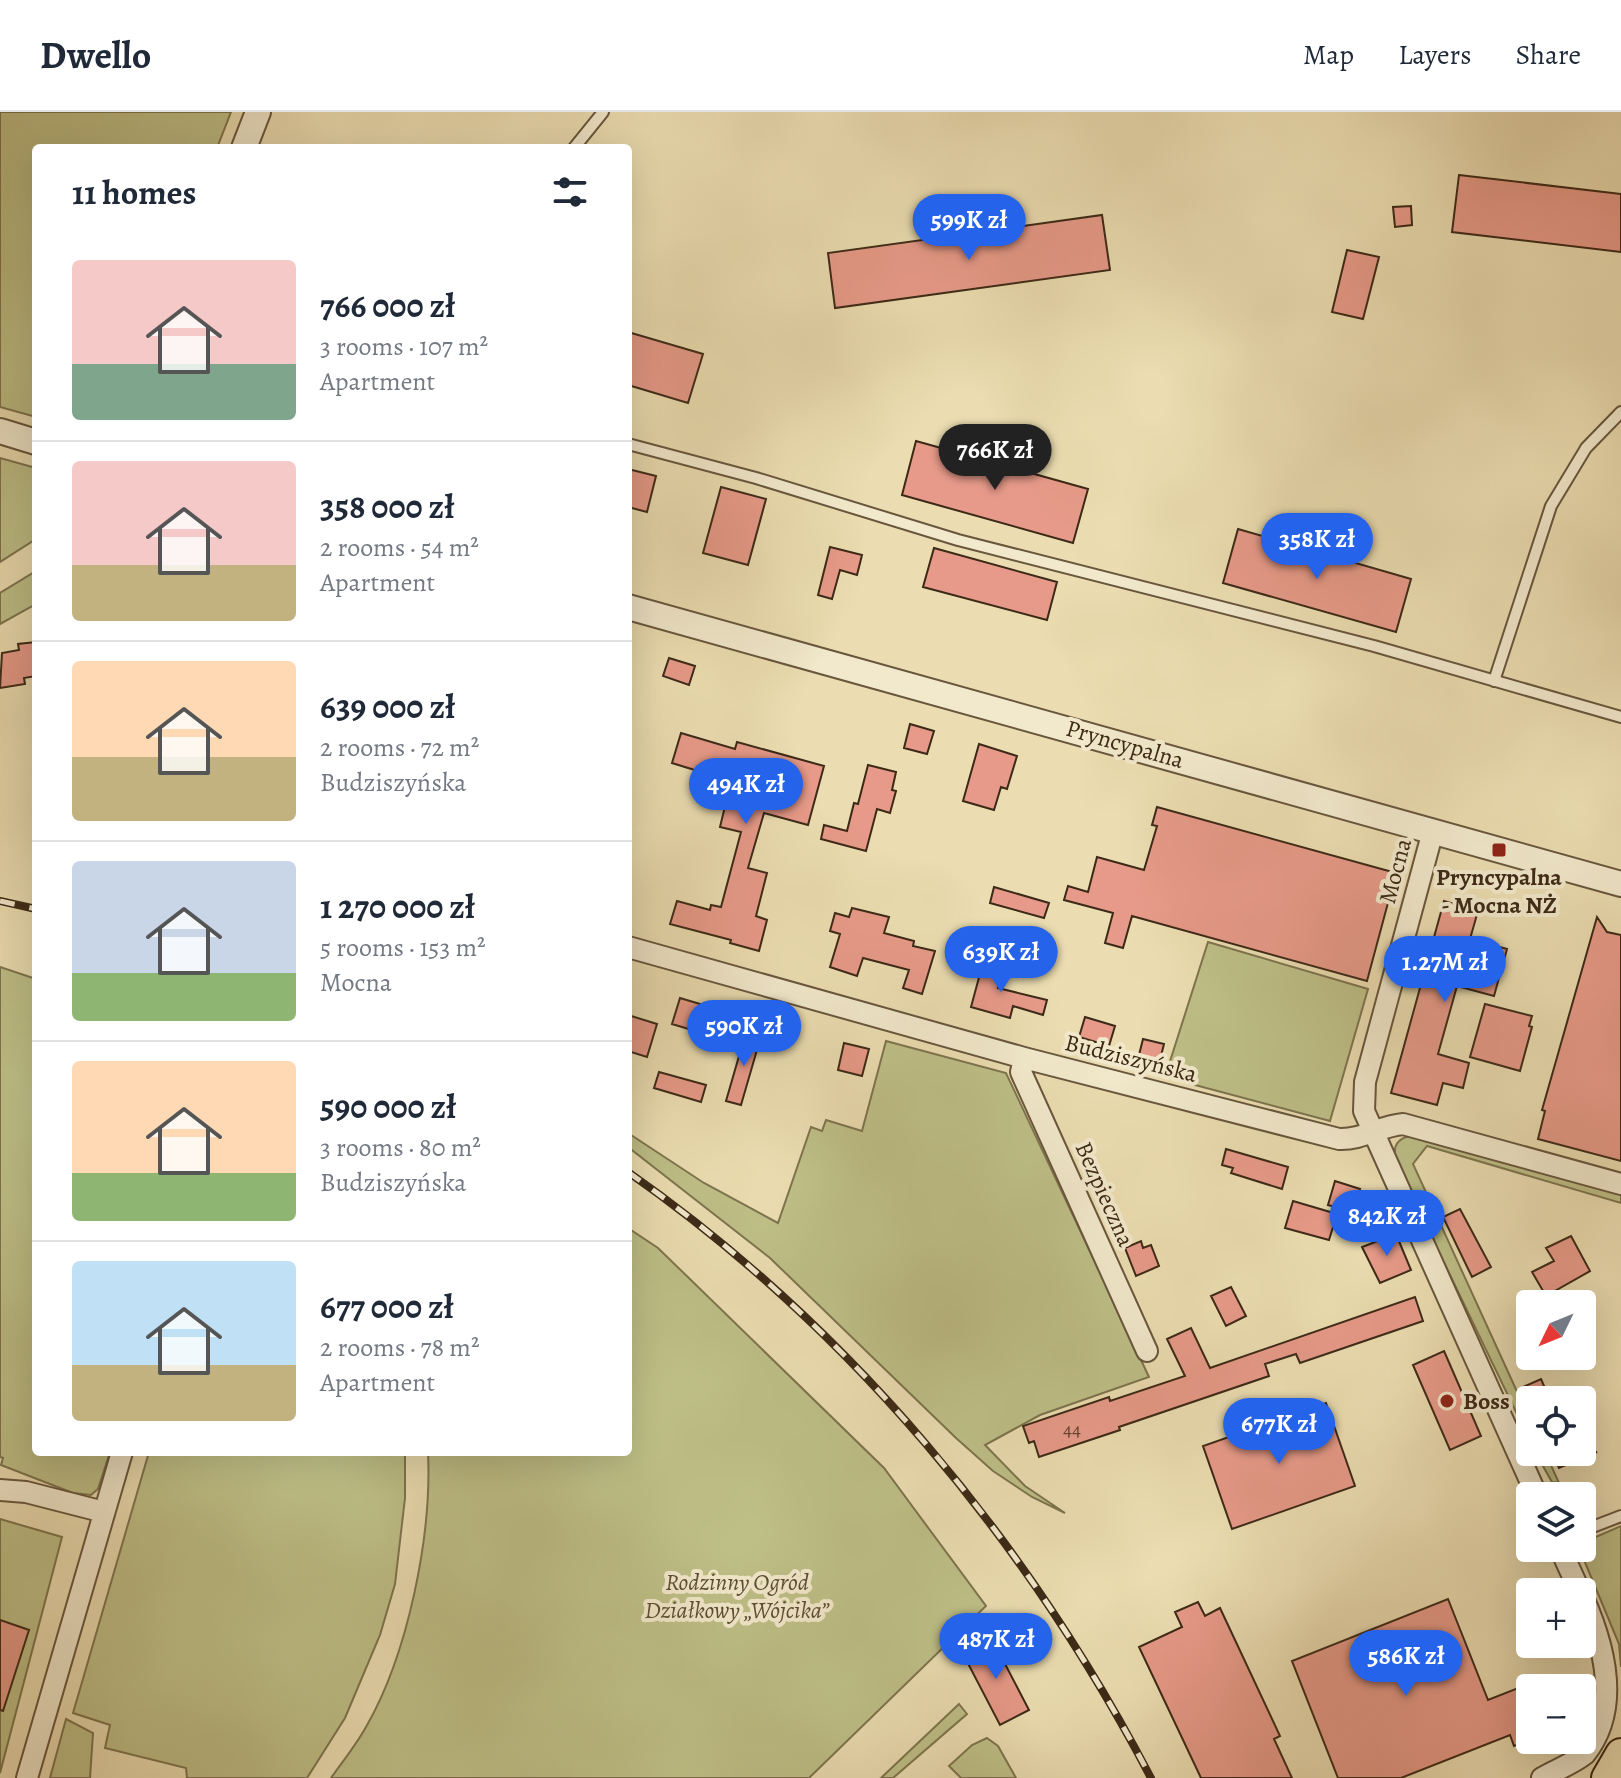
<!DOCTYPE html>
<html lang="en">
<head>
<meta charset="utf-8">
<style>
	:root { --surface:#fff; --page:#f6f6f7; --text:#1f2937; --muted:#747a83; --line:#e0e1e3; --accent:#2563eb }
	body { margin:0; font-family:Alegreya,serif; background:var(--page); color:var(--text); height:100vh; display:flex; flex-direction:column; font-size:30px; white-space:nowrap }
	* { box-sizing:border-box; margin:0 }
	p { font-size:26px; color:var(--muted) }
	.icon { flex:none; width:44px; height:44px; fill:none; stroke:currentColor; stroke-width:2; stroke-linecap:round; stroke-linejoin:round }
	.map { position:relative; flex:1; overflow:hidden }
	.drawer { position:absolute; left:32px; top:32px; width:600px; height:1312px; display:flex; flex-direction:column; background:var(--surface); border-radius:8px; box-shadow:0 8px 32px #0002 }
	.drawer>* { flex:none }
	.needle { width:52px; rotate:227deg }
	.fabs { position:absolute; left:1516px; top:1178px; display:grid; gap:16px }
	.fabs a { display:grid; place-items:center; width:80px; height:80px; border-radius:8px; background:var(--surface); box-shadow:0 8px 32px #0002; font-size:40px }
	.price { position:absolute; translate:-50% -68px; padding:0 18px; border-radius:28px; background:var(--accent); color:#fff; font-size:26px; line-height:52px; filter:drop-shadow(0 2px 4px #0008) }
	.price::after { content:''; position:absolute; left:50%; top:48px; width:24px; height:18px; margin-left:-12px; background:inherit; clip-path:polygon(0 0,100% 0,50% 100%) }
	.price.selected { background:#222; color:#fff }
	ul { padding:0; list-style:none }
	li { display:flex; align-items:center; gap:24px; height:200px; padding:0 40px }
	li+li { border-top:2px solid var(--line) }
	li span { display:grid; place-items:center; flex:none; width:224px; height:160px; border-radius:8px; color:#555 }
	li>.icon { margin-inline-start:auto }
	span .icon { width:96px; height:96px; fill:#fffc; stroke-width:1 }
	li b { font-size:34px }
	h2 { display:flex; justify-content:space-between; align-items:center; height:96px; padding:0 40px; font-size:34px }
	header { display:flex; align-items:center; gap:48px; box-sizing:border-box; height:112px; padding:0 40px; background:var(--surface); border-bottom:2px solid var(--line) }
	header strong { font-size:38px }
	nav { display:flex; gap:44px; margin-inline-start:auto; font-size:28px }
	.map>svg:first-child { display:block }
	.green { fill:#bebf87; stroke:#7d744e; stroke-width:2 }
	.building { fill:#e79a89; stroke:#3c2916; stroke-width:2 }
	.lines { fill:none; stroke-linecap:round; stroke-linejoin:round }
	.service-casing { stroke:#68563d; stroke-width:14 }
	.minor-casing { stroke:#68563d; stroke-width:24 }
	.tertiary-casing { stroke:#68563d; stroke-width:28 }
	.primary-casing { stroke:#3c2916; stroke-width:34 }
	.service { stroke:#f2e9cc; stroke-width:10 }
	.minor { stroke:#f2e9cc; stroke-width:20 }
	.tertiary { stroke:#f2e9cc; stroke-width:24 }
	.primary { stroke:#ebddb1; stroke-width:30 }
	.rail-casing { stroke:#3c2916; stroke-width:8 }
	.rail { stroke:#f2e9cc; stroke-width:5; stroke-dasharray:15; stroke-linecap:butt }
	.poi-dot { fill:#8f2418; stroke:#f2e9cc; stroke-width:3 }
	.labels { text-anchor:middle; stroke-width:8; stroke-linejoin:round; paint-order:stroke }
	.number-label { font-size:20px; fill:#674533 }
	.street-label { font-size:24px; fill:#3c2916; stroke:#f2e9cc }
	.poi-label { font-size:24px; font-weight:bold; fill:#3c2916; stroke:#f2e9cc }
	.park-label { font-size:24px; font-style:italic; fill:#5c4e32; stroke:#f2e9cc }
</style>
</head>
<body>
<header>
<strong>Dwello</strong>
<nav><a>Map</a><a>Layers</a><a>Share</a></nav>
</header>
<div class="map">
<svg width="1621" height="1666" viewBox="0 0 1621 1666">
	<rect width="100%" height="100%" fill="#ebddb1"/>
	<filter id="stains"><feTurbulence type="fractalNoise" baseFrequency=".0025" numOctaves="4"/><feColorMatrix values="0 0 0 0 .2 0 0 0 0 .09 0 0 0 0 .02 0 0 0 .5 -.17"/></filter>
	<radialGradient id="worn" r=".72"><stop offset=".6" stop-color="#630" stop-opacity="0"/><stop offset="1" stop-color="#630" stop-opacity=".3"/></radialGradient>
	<path class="green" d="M0,0H231L217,36H36V305L0,295Z
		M0,346L36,356V427L0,450Z
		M36,459V492L0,512V481Z
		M1208,830L1368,877L1330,1009L1165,965Z
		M0,855L36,867V1340H110L98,1377L91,1383L73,1381L1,1353L3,1346L0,1345Z
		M886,929L1006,961L1149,1265L1040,1303L985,1333L1025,1374L1065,1401L1032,1385L993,1359L956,1326L770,1146L628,1035V1021L704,1071L778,1111L811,1015L822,1019L826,1008L862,1019Z
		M1406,1025H1415L1621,1082V1091L1427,1034L1413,1052L1530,1308V1329L1396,1051C1394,1038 1393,1030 1406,1025Z
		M628,1116L658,1136L884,1356L986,1494L809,1666H331C343,1649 356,1633 366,1615C408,1542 432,1424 428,1340H628Z
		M149,1340H405V1386L395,1472L380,1523L345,1606L307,1666H187L186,1656L105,1636L110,1613L73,1601Z
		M1535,1340H1545L1559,1371L1552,1370Z
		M0,1407L62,1425L0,1661Z
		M1621,1414V1555L1619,1532L1579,1436H1582V1431Z
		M959,1592L967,1602L893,1666H881Z
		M66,1607L93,1621L90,1666H50Z
		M987,1626L998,1634L1016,1666H961L949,1654L972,1633Z"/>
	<path class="building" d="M1459,63L1621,82V140L1452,120Z
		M1411,94L1412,113L1395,115L1393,95Z
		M1102,103L1110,158L835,196L828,141Z
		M1347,138L1379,145L1363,207L1332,200Z
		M628,220L703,242L688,291L628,273Z
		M916,329L1088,377L1073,431L902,383Z
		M628,357L656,364L647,400L628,395Z
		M721,375L766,387L748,453L703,441Z
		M1238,417L1411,467L1396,520L1223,471Z
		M830,435L862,443L857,463L840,458L832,487L818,483Z
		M934,436L1057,470L1047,508L923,475Z
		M36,530V564L24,566L25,572L0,576L2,541L19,538L18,532Z
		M669,546L695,554L689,573L663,564Z
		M910,612L934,619L927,642L904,636Z
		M681,621L735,637L737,630L824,654L808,713L764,701L748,756L767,761L756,804L767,808L759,839L730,831L731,828L670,812L677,789L710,798L711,793L721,795L741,720L720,715L727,686L722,685L727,668L672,651Z
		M979,632L1017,644L1007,677L1001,675L994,698L963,689Z
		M868,653L896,660L892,678L896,679L890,701L877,697L866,739L821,727L824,713L847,719L854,691L858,692Z
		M1157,695L1396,761L1367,869L1132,804L1123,836L1105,831L1113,801L1064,788L1068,774L1088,780L1097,745L1144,758L1157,714L1152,713Z
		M994,775L1049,791L1044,806L990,791Z
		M1444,789L1478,799L1470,827L1507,837L1494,884L1457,874L1438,942L1469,951L1463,976L1443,971L1437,993L1391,981Z
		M852,796L889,805L884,821L914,829L913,834L935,839L922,882L903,876L909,858L863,846L857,864L830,855L840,822L830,819L835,801L849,805Z
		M1597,805L1607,820L1621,823V1049L1538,1027L1545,999L1542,998Z
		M984,847L1005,853L998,876L1047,888L1043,903L1013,894L1010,906L971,895Z
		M680,886L710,895L702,921L672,912Z
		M1485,892L1532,904L1529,914L1532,915L1520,959L1470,945Z
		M717,894L746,903L742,917L712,909Z
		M628,903L657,912L647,945L628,939Z
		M1085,905L1115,914L1109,934L1079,925Z
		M746,920L761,924L741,993L726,989Z
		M1143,927L1164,932L1160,948L1139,943Z
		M844,931L869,937L862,964L838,958Z
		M659,960L706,973L701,990L654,976Z
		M1226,1037L1288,1055L1282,1077L1231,1061L1233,1056L1222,1053Z
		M1335,1069L1360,1077L1353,1100L1328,1093Z
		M1293,1089L1337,1102L1329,1128L1285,1116Z
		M1460,1097L1491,1155L1472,1165L1443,1105Z
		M1396,1122L1411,1158L1380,1171L1362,1135Z
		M1571,1124L1590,1159L1546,1184L1532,1160L1554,1149L1546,1136Z
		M1141,1129L1143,1136L1151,1133L1159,1154L1136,1164L1125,1136Z
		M1231,1175L1246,1204L1226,1214L1211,1184Z
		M1415,1185L1423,1209L1300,1251L1296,1242L1265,1252L1269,1264L1119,1315L1120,1318L1039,1345L1034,1329L1029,1331L1023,1314L1109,1285L1110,1289L1185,1264L1167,1227L1191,1216L1210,1256Z
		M1444,1239L1481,1324L1450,1338L1413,1253Z
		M1541,1267L1550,1288H1529L1523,1275Z
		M1326,1291L1355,1374L1232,1417L1203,1334Z
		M1552,1340H1597L1559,1356Z
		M1448,1487L1488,1588L1526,1573L1530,1583V1628L1514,1634L1510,1623L1401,1666H1338L1292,1549Z
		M1198,1490L1205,1504L1220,1496L1280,1624L1274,1627L1292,1666H1201L1139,1535L1182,1515L1175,1500Z
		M0,1508L29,1518L3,1599L0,1598Z
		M991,1525L1029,1598L1000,1613L962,1540Z"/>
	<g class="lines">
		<defs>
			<path id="service" d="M574,36L603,0
				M628,332L756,366L958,428L1374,534L1621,605
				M1494,569L1551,394L1586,336L1621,300
				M1582,1419L1621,1404"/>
			<path id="minor" d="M1433,719L1365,970L1364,999L1537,1384
				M628,835L1024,946L1339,1027C1362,1028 1380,1014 1403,1012L1621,1072
				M1024,946L1021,960L1147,1239
				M0,1378L26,1380L104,1400
				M1560,1436L1580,1480
				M27,1666L122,1340
				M1542,1666C1556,1658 1572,1652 1585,1642C1621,1597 1605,1534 1582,1483"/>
			<path id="tertiary" d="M244,36L258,0
				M0,319L36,330
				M628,495L1621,772"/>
			<path id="primary" d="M1607,1666L1621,1642"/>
		</defs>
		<use href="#service" class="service-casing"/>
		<use href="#minor" class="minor-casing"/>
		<use href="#tertiary" class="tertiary-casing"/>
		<use href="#primary" class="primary-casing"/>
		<use href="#service" class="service"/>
		<use href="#minor" class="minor"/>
		<use href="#tertiary" class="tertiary"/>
		<use href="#primary" class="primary"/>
		<defs>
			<path id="rail" d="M0,789L36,797
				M628,1060C849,1215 1026,1427 1151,1666"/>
		</defs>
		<use href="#rail" class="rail-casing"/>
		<use href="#rail" class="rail"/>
	</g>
	<g class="poi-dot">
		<rect x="1491" y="730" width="16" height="16" rx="4"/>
		<circle cx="1447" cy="1289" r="8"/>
	</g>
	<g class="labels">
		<g class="number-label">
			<text x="1072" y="1324">44</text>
		</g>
		<g class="street-label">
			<text transform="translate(1125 632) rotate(16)" y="8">Pryncypalna</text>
			<text transform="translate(1395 759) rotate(-75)" y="8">Mocna</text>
			<text transform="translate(1131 946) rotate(14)" y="8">Budziszyńska</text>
			<text transform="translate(1105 1082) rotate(66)" y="8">Bezpieczna</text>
		</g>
		<g class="poi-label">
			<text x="1499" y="773">Pryncypalna<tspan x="1499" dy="28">- Mocna NŻ</tspan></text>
			<text x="1463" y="1297" text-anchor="start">Boss</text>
		</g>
		<g class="park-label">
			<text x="737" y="1478">Rodzinny Ogród<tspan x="737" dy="28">Działkowy „Wójcika”</tspan></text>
		</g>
	</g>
	<rect width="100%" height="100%" filter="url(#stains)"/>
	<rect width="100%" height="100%" fill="url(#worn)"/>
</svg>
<div class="fabs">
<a><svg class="needle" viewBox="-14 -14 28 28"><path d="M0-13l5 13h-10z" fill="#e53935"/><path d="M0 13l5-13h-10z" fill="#747a83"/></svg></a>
<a><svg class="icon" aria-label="locate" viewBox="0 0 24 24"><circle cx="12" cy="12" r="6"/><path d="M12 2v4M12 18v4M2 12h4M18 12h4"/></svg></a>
<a><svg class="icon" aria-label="layers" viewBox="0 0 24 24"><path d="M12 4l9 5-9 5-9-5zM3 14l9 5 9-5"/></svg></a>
<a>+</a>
<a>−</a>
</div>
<b class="price" style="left:969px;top:150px">599K zł</b>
<b class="price selected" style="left:995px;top:380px">766K zł</b>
<b class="price" style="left:1317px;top:469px">358K zł</b>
<b class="price" style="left:746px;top:714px">494K zł</b>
<b class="price" style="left:1001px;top:882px">639K zł</b>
<b class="price" style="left:1445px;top:892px">1.27M zł</b>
<b class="price" style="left:744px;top:956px">590K zł</b>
<b class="price" style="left:1387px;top:1146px">842K zł</b>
<b class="price" style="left:1279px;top:1354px">677K zł</b>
<b class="price" style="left:996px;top:1569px">487K zł</b>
<b class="price" style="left:1406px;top:1586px">586K zł</b>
<section class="drawer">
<h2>11 homes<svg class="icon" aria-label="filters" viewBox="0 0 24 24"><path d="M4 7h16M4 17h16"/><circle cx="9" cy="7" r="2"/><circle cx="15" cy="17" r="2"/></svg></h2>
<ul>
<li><span style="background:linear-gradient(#f6c9c9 65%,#7fa58c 0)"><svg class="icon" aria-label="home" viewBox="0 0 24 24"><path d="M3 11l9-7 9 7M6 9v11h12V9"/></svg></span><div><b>766 000 zł</b><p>3 rooms · 107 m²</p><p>Apartment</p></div></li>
<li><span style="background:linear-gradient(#f6c9c9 65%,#c2b280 0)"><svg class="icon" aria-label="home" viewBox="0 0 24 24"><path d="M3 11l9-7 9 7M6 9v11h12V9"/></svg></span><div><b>358 000 zł</b><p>2 rooms · 54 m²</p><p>Apartment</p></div></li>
<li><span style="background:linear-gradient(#ffd9b3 60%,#c2b280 0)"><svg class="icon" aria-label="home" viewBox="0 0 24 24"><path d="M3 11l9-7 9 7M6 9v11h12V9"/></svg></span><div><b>639 000 zł</b><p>2 rooms · 72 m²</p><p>Budziszyńska</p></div></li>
<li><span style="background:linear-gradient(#c9d6e8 70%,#8fb573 0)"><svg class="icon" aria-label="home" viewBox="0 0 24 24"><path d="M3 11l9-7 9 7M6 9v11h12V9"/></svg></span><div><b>1 270 000 zł</b><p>5 rooms · 153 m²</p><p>Mocna</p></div></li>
<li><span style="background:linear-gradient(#ffd9b3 70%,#8fb573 0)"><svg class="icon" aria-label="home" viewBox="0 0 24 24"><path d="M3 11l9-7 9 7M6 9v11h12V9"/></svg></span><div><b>590 000 zł</b><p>3 rooms · 80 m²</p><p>Budziszyńska</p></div></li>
<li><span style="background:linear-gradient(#bfe0f5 65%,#c2b280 0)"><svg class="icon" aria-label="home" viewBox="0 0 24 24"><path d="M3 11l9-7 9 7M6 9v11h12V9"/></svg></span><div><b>677 000 zł</b><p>2 rooms · 78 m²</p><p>Apartment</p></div></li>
</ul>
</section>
</div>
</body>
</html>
